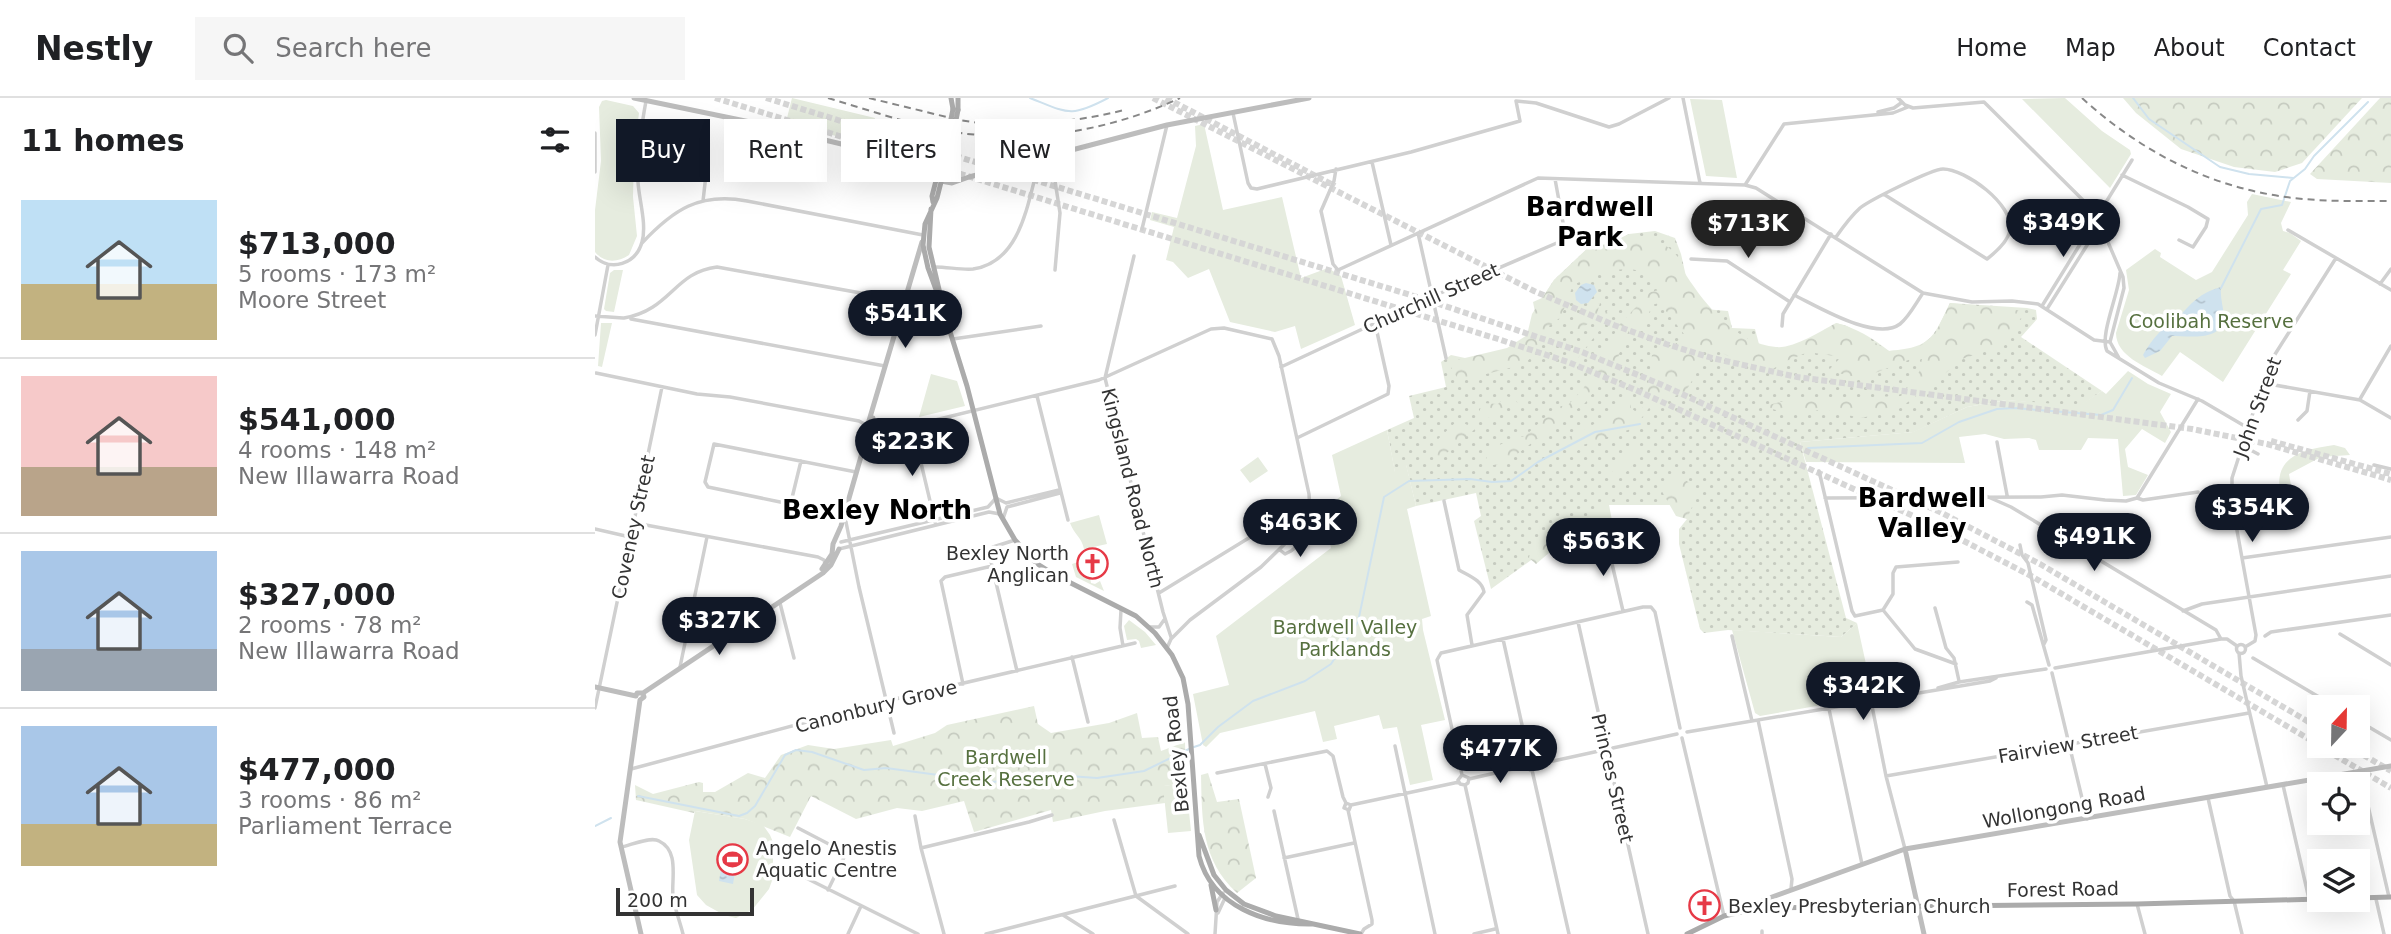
<!DOCTYPE html>
<html lang="en">
<head>
<meta charset="utf-8">
<style>
	:root { --surface:#fff; --page:#f6f6f6; --text:#202124; --muted:#757577; --line:#e0e0e0; --accent:#111827 }
	body { margin:0; font-family:"DejaVu Sans",sans-serif; background:var(--page); color:var(--text); height:100vh; display:flex; flex-direction:column; font-size:26px; white-space:nowrap }
	* { box-sizing:border-box; margin:0 }
	p { font-size:23px; color:var(--muted) }
	.icon { flex:none; width:38px; height:38px; fill:none; stroke:currentColor; stroke-width:2; stroke-linecap:round; stroke-linejoin:round }
	.map { position:relative; flex:1; overflow:hidden }
	.side { display:flex; flex-direction:column; background:var(--surface); width:595px }
	.side>* { flex:none }
	.guide { position:absolute; left:21px; top:21px; width:665px; height:63px; display:flex; gap:14px }
	.needle { width:46px; rotate:22deg }
	.tools { position:absolute; left:1712px; top:597px; display:grid; gap:14px }
	.tools a { display:grid; place-items:center; width:63px; height:63px; border-radius:0px; background:var(--surface); box-shadow:0 7px 28px #0002; font-size:35px }
	.scale { position:absolute; left:21px; bottom:18px; width:138px; box-sizing:border-box; padding-left:7px; border:4px solid #333; border-top:0; font-size:19px; line-height:24px; white-space:nowrap; color:#333; -webkit-text-stroke:5px #fff; paint-order:stroke }
	.price { position:absolute; translate:-50% -60px; padding:0 16px; border-radius:24px; background:var(--accent); color:#fff; font-size:23px; line-height:46px; filter:drop-shadow(0 2px 4px #0008) }
	.price::after { content:''; position:absolute; left:50%; top:42px; width:21px; height:16px; margin-left:-10px; background:inherit; clip-path:polygon(0 0,100% 0,50% 100%) }
	.price.current { background:#222; color:#fff }
	ul { padding:0; list-style:none }
	li { display:flex; align-items:center; gap:21px; height:175px; padding:0 21px }
	li+li { border-top:2px solid var(--line) }
	li span { display:grid; place-items:center; flex:none; width:196px; height:140px; border-radius:0px; color:#555 }
	li>.icon { margin-inline-start:auto }
	span .icon { width:84px; height:84px; fill:#fffc; stroke-width:1 }
	li b { font-size:30px }
	h2 { display:flex; justify-content:space-between; align-items:center; height:84px; padding:0 21px; font-size:30px }
	.tag { padding:0 24px; border-radius:0px; background:var(--surface); box-shadow:0 7px 28px #0002; font-size:24px; line-height:63px }
	.tag.current { background:var(--accent); color:#fff }
	header { display:flex; align-items:center; gap:42px; box-sizing:border-box; height:98px; padding:0 35px; background:var(--surface); border-bottom:2px solid var(--line) }
	header strong { font-size:33px }
	nav { display:flex; gap:38px; margin-inline-start:auto; font-size:24px }
	.search { width:490px; height:63px; background:var(--page); display:flex; align-items:center; gap:18px; box-sizing:border-box; padding:0 24px; border-radius:0px; color:var(--muted); font-size:26px }
	main { display:flex; flex:1; min-height:0 }
	.map>svg:first-child { display:block }
	.grass { fill:url(#grass-dots) }
	.forest { fill:url(#forest-crowns) }
	.park { fill:#e6ecdf }
	.water { fill:url(#water-ripples) }
	.lines { fill:none; stroke-linecap:round; stroke-linejoin:round }
	.stream { stroke:#cfe2ee; stroke-width:2 }
	.highway-tunnel { stroke:#d6d6d6; stroke-width:6; stroke-dasharray:6 3; stroke-linecap:butt }
	.street { stroke:#d0d0d0; stroke-width:3.5 }
	.secondary { stroke:#bdbdbd; stroke-width:5 }
	.primary { stroke:#ababab; stroke-width:5 }
	.rail { stroke:#888; stroke-width:2; stroke-dasharray:7 5; stroke-linecap:butt }
	.primary-bridge { stroke:#ababab; stroke-width:5 }
	.labels { text-anchor:middle; stroke-width:7; stroke-linejoin:round; paint-order:stroke }
	.street-label { font-size:19px; fill:#333; stroke:#fff }
	.park-label { font-size:19px; fill:#56703f; stroke:#fff }
	.poi-label { font-size:19px; fill:#333; stroke:#fff; text-anchor:start }
	.district-label { font-size:26px; font-weight:bold; fill:#000; stroke:#fff }
</style>
</head>
<body>
<header>
<strong>Nestly</strong>
<div class="search"><svg class="icon" aria-label="search" viewBox="0 0 24 24"><circle cx="10" cy="10" r="6"/><path d="M15 15l6 6"/></svg>Search here</div>
<nav><a>Home</a><a>Map</a><a>About</a><a>Contact</a></nav>
</header>
<main>
<section class="side">
<h2>11 homes<svg class="icon" aria-label="filters" viewBox="0 0 24 24"><path d="M4 7h16M4 17h16"/><circle cx="9" cy="7" r="2"/><circle cx="15" cy="17" r="2"/></svg></h2>
<ul>
<li><span style="background:linear-gradient(#bfe0f5 60%,#c2b280 0)"><svg class="icon" aria-label="home" viewBox="0 0 24 24"><path d="M3 11l9-7 9 7M6 9v11h12V9"/></svg></span><div><b>$713,000</b><p>5 rooms · 173 m²</p><p>Moore Street</p></div></li>
<li><span style="background:linear-gradient(#f6c9c9 65%,#b9a48a 0)"><svg class="icon" aria-label="home" viewBox="0 0 24 24"><path d="M3 11l9-7 9 7M6 9v11h12V9"/></svg></span><div><b>$541,000</b><p>4 rooms · 148 m²</p><p>New Illawarra Road</p></div></li>
<li><span style="background:linear-gradient(#a9c7e8 70%,#9aa5b1 0)"><svg class="icon" aria-label="home" viewBox="0 0 24 24"><path d="M3 11l9-7 9 7M6 9v11h12V9"/></svg></span><div><b>$327,000</b><p>2 rooms · 78 m²</p><p>New Illawarra Road</p></div></li>
<li><span style="background:linear-gradient(#a9c7e8 70%,#c2b280 0)"><svg class="icon" aria-label="home" viewBox="0 0 24 24"><path d="M3 11l9-7 9 7M6 9v11h12V9"/></svg></span><div><b>$477,000</b><p>3 rooms · 86 m²</p><p>Parliament Terrace</p></div></li>
</ul>
</section>
<div class="map">
<svg width="1796" height="836" viewBox="0 0 1796 836">
	<defs>
		<pattern id="grass-dots" width="8" height="8" patternUnits="userSpaceOnUse" patternTransform="scale(1.75)"><rect width="8" height="8" fill="#e6ecdf"/><path d="M2 2h.1M6 6h.1" fill="none" stroke="#c6cbc0" stroke-width="1.8" stroke-linecap="round"/></pattern>
		<pattern id="forest-crowns" width="20" height="18" patternUnits="userSpaceOnUse" patternTransform="scale(1.75)"><rect width="20" height="18" fill="#e6ecdf"/><path d="M2 6a3 3 0 1 1 6 0M12 15a3 3 0 1 1 6 0" fill="none" stroke="#c6cbc0"/></pattern>
		<pattern id="water-ripples" width="26" height="14" patternUnits="userSpaceOnUse" patternTransform="scale(1.75)"><rect width="26" height="14" fill="#cfe2ee"/><path d="M2 4q2-2 4 0t4 0M15 11q2-2 4 0t4 0" fill="none" stroke="#b2c2cd"/></pattern>
	</defs>
	<rect width="100%" height="100%" fill="#fff"/>
	<path class="grass" d="M1060,133L1080,140L1086,156L1098,210L1133,213L1137,230L1160,231L1165,250L1187,251L1241,235V225C1262,230 1277,240 1294,253C1336,249 1337,242 1355,205L1432,210L1441,212L1442,221L1426,239L1507,293L1484,309L1412,302L1372,309L1319,334L1205,344L1251,520L1262,525L1246,539L1133,532L1109,535L1105,531L1084,446V431L1092,421L1066,390L1077,407H1014L1020,438L946,455L896,491L879,423L886,418L881,395L821,408L811,367L800,375L792,332L819,320L814,298L851,289L846,264L856,257L912,269L946,244L938,204L947,200L959,182L995,148L1014,146L1034,136Z"/>
	<path class="forest" d="M1528,0H1767L1707,65L1680,74L1639,69L1586,51L1541,15Z
		M1785,0H1796V85L1722,81L1715,76Z
		M1034,136C1052,138 1070,143 1082,158C1086,163 1087,171 1091,177C1111,208 1142,246 1181,249C1198,251 1226,233 1241,225L1252,228L1294,253L1321,251L1340,236L1355,205L1430,213L1410,247L1367,261L1339,285L1302,312L1266,320L1226,311L1206,318L1169,309C1196,298 1207,304 1234,303C1258,303 1282,298 1306,298L1324,274L1327,261H1316L1267,280L1233,273L1246,259L1213,254L1189,264L1170,276L1119,251H1109L1102,274L1091,293L1054,310L1039,330L988,347L981,354L968,342L1009,321L1036,296V310L1044,316L1051,303L1057,257L1092,240L1071,213L1070,203L1057,207L1050,226L1047,230H1035L1024,256L1022,268L1008,282L990,305L918,359L905,366L893,368L890,363L896,351L917,341L930,338L961,309L973,307L988,291L1025,226L1055,194L1069,191C1048,158 1007,173 978,187L966,219L954,228L952,241L930,266L864,283L853,264L912,250L932,237L937,216L959,182L995,148L1014,146Z
		M1005,205L1003,212L1004,216L1016,211L1018,215L982,261L972,266L971,264L1002,226L999,221L986,231H979C979,216 991,206 1005,205Z
		M911,298L920,301L923,306L902,314L892,321L883,318L887,305L903,306Z
		M863,322L880,331L847,359L840,358V344Z
		M1037,349L1044,350L1046,353C1040,366 1031,378 1017,381L1016,375Z
		M1084,375L1098,389L1099,404L1092,421L1081,418L1065,390L1076,376Z
		M1014,407L1015,432L1008,438L961,449L941,466L934,460L936,448L951,437L964,434L975,428L991,433L999,428L998,420L1003,410Z
		M439,608L443,626L456,635L514,625L542,615L547,640L563,639L566,653L590,644L591,685L569,688L570,705L510,713L458,724L456,712L379,734L369,703L327,713L302,710L261,721L216,698L195,739L150,721L100,713L99,715L41,702L40,687L58,696L104,684L108,685V694H120L153,675L170,680L186,657L213,647L239,651L296,642L298,648L340,635L352,627Z
		M613,675L622,704L644,701L661,780L642,795C606,762 607,722 606,677Z"/>
	<path class="park" d="M197,0L280,20L273,47L191,24Z
		M1470,0L1507,33L1535,52L1536,56L1515,90L1427,1Z
		M1095,1L1127,2L1142,80L1111,78Z
		M11,2L38,8L44,15L39,55L38,99L42,138L34,157C22,165 9,165 0,154V112L6,63L4,9L7,3Z
		M609,26L628,112L687,99L706,180L733,170L746,178L760,227L706,251L700,228L680,234L635,224L614,171L593,180L578,164L571,162L579,129L555,122L557,114L582,120L601,48L600,28Z
		M1657,96L1696,104L1686,125L1688,133L1695,135L1706,143L1688,172L1696,176L1628,284L1585,254L1567,278C1550,268 1521,258 1521,235L1534,192L1531,172L1560,151L1566,155L1565,159L1601,182L1617,174L1653,117L1652,104Z
		M19,172H28L19,214L11,213L9,211L15,175Z
		M6,225H17L7,269L3,268Z
		M1533,273L1553,286L1576,296L1565,314L1576,334L1570,345L1547,331L1530,351L1533,369L1553,377L1541,397L1528,398L1523,341L1493,340L1486,352H1444L1441,342L1434,340L1409,341L1390,336L1364,339L1370,365L1211,364L1205,344L1318,334L1372,309L1412,302L1484,308L1507,293L1511,296Z
		M336,276L362,283L370,308L324,319Z
		M792,332L800,374L811,366L821,408L812,411L836,518L827,521L828,532L850,622L826,627L838,682L815,687L802,629L788,631L784,617L739,628L742,641L728,644L720,613L625,635L611,649L608,647L598,596L634,587L621,538L736,450L728,412L746,398L737,357Z
		M1739,347L1750,350L1755,357L1726,359L1694,376L1698,399L1687,402C1675,360 1704,352 1739,347Z
		M663,359L673,373L655,385L645,372Z
		M504,417L512,446L489,451C487,440 479,436 475,425Z
		M492,461L496,485L500,486L505,483L509,493L481,479L477,466Z
		M534,522L550,534L561,547L546,550L544,543L541,541L532,542L529,528Z
		M1262,525L1278,598L1165,618L1160,615L1137,532L1246,539Z
		M591,685L596,733L573,735L568,688Z
		M100,713L150,721L168,727L175,737L178,744V780L174,791L157,812L141,820L129,817L111,807L102,797L94,742Z"/>
	<path class="water" d="M991,185L999,187L1002,194L993,205L986,206L981,202L980,195L986,187Z
		M1626,189C1625,199 1628,208 1629,218C1629,244 1593,238 1577,238L1565,253L1550,260L1548,257C1554,246 1563,234 1573,227C1578,224 1579,226 1582,221C1595,206 1606,194 1626,189Z
		M130,749L144,752L138,786L124,783Z"/>
	<g class="lines">
		<path class="stream" d="M435,0C473,15 475,20 513,0
			M1538,0L1554,21L1625,69L1654,76L1698,80
			M1626,190L1666,111L1687,107L1695,83L1710,71L1719,58L1773,4
			M1213,350L1327,345L1364,324L1402,311L1419,310L1506,317L1518,312L1537,280
			M599,649L605,647L623,629L658,603L710,583L736,566L763,524L789,399L814,383L875,381L897,384L916,383L943,364L1000,334L1045,326
			M43,698L144,718L152,715L160,708L190,657L201,652L217,654L269,672L291,670L396,684L474,678L502,680L549,673L594,651
			M0,728L16,720"/>
		<path class="highway-tunnel" d="M120,0L320,61
			M171,0L835,203L987,254L1065,286L1345,414L1445,466L1724,630
			M558,0L939,193L1019,227L1071,246L1117,260L1202,279L1597,331L1672,346L1796,382
			M571,0L740,88
			M330,65L903,241L973,264L1043,293L1338,427L1438,479L1724,647
			M1676,343L1796,376
			M1724,648L1796,690
			M1753,648L1796,673"/>
		<path class="street" d="M1088,0L1105,85
			M1303,0L1310,7L1318,10L1389,4L1500,114L1528,179L1529,190L1515,244L1524,260
			M1283,14L1299,10L1306,5
			M638,15L653,85L656,90L662,91L816,54L925,23L921,3L941,5L1014,29L1024,26L1074,0
			M0,35V74
			M456,57L465,115L460,172
			M777,64L796,147
			M741,71L739,83L726,113L738,166L743,172L943,80L1150,87L1161,90L1328,195L1377,204L1417,203L1443,206L1499,242L1515,244
			M1527,77L1593,109L1613,121L1611,129L1598,149L1584,142
			M1150,87L1189,26L1298,15L1313,9
			M108,103L112,68
			M547,131L572,27
			M1693,132L1796,192
			M823,135L851,260
			M1241,139C1248,129 1255,119 1265,110C1275,102 1337,71 1348,71C1370,71 1419,106 1415,132C1413,144 1401,154 1392,161L1290,97
			M47,145C78,112 104,94 152,103L328,137
			M539,158L510,280L568,514L576,539
			M0,159C16,174 41,166 47,144C52,126 44,102 43,84C42,56 46,30 51,3
			M1096,161L1132,163L1195,204
			M340,169C353,169 366,172 378,171C428,164 433,100 445,61
			M1525,175C1524,195 1504,238 1512,253L1564,285L1607,303L1653,330
			M1785,186L1796,171
			M1199,197C1222,208 1281,244 1305,226C1314,219 1321,205 1328,195
			M1447,208L1537,62
			M1452,211L1506,125
			M0,218L28,220
			M29,220C76,212 79,174 122,169L310,203
			M36,221L290,268
			M1187,228L1188,216L1236,136
			M0,237L13,167
			M358,241L446,228
			M686,269L834,200L971,141L960,81
			M1,275L102,296L135,299L264,323L271,327
			M1668,285L1765,302L1796,320
			M442,298L473,422
			M1765,301L1796,248
			M1703,322L1712,313L1715,293
			M317,327L340,424
			M279,332L291,334L504,282L616,231L629,230L677,241L684,258L714,396L715,413L702,434L666,469L595,522L576,541L572,550
			M702,340L793,296L794,288L780,225
			M1402,344L1412,397
			M269,347L274,341L289,335
			M1648,348L1663,356
			M206,363L196,404L190,405L113,389L110,384L119,346L261,374
			M1779,367L1796,371
			M1224,373L1257,513L1260,518L1288,512L1298,496V475L1301,469L1363,464
			M1391,398L1416,409L1621,532L1626,541
			M1230,400L1446,399L1467,397L1510,402L1531,403L1542,400L1548,402L1603,394
			M1542,400L1603,301
			M849,403L864,472C874,478 887,482 889,494L872,517L877,547
			M250,419L264,489L299,635
			M408,421L412,409L465,395
			M40,425L223,459L229,462L230,466
			M0,431L35,439
			M1011,440L1028,513
			M420,442L398,449L394,455L422,573
			M246,444L393,409L401,400L411,405L464,392
			M1425,447L1427,457L1433,465L1451,542L1449,546
			M244,451L394,414L405,416
			M685,452L690,456L696,453L725,429
			M1647,460L1796,439
			M564,495L657,438
			M1432,504L1437,507L1454,567
			M185,505L199,560
			M1340,510L1351,550L1359,560L1364,583
			M526,512L525,530L528,548
			M1288,512L1320,551L1361,566
			M1588,513L1607,506L1796,478
			M983,524L1053,836
			M554,529H564L569,522
			M1745,536L1796,567
			M1137,538L1157,623
			M1670,538L1676,534L1796,517
			M908,541L935,663
			M1641.5 551a4.5 4.5 0 1 1 9 0a4.5 4.5 0 1 1-9 0Z
			M1650,549L1660,543L1661,537L1637,405V380L1667,287L1677,261L1741,160
			M1644,555L1646,578L1672,689
			M477,559L493,624
			M1658,560L1741,609
			M85,569L112,439
			M1460,570L1626,541H1632L1642,548
			M1457,575L1492,721
			M368,586L346,483L350,479L397,468
			M1343,590L1364,584L1451,571
			M1276,603L1291,678L1310,751
			M0,610L67,289
			M1234,611L1267,766
			M1163,622L1197,781L1196,791
			M1762,622L1796,642
			M1092,634L1395,583L1401,580
			M1087,640L1129,818
			M800,648L840,836
			M670,666L676,690L673,699
			M940,667L1082,636
			M36,671L279,606L540,545
			M937,672L974,836
			M1765,673L1794,799
			M622,675L732,653L738,658L748,699L751,705L756,707L754,712L749,710L751,705
			M867,677L874,680L873,685L870,687L865,686L863,682L867,677L842,562L846,555L1048,509H1056L1060,514L1085,630
			M1291,678L1654,615
			M874,681L931,668L935,663L940,667L935,672L931,668
			M870,687L903,836
			M1688,687L1714,801
			M1613,700L1635,798L1639,803L1647,836
			M756,707L864,684
			M753,712L777,822V826L769,831L766,836
			M679,713L703,821
			M320,718L326,750L349,836
			M519,722L541,798L593,836
			M203,730L251,755L233,792
			M27,749C36,747 56,738 64,743C85,753 76,782 78,799C80,811 85,824 88,836
			M326,750L434,724L457,717
			M689,760L759,745
			M193,771L323,836
			M1781,801L1789,836
			M1542,806L1550,836
			M623,815L630,800
			M468,817L498,836
			M1167,833V836
			M253,836L266,808
			M391,836L580,788
			M620,836L622,804L628,795
			M879,836L900,831"/>
		<path class="secondary" d="M39,0L155,24L317,63L335,68L344,74
			M348,77L355,80L365,81
			M346,83L357,85L374,79L572,27L714,0
			M273,326L327,144
			M276,335L279,331L278,320
			M227,471L237,456L238,446L246,428L269,348L270,329L273,326
			M0,589L41,598
			M41,598L42,595H48L228,475L236,467L244,451
			M1310,751L1329,836
			M1156,811L1169,802L1310,751L1796,668
			M46,836L25,744L45,602L49,599L48,595"/>
		<path class="primary" d="M356,0L358,11
			M363,0V12
			M358,37L342,100L330,126L328,147L333,170L347,208L372,288L405,416L420,442L441,465L460,477L541,518L560,535L577,557L588,580L593,606L604,758C617,809 671,827 718,826
			M338,104L337,98L353,36
			M336,111L334,149L347,204
			M604,737L619,777L631,792L649,806L681,818L765,836
			M616,787L621,812
			M1762,800L1796,799
			M1092,836L1129,818L1163,810L1542,806L1724,801"/>
		<path class="rail" d="M233,0C270,11 308,24 346,32C428,47 510,35 585,0
			M274,0L364,22L412,29
			M1487,0C1543,51 1608,86 1684,98C1721,104 1759,103 1796,103
			M401,23C444,27 487,23 529,12"/>
		<path class="primary-bridge" d="M353,36L358,11
			M358,37L363,12"/>
	</g>
	<defs>
		<symbol id="church-ring" viewBox="-11 -11 22 22"><circle r="9.5" fill="#fff" stroke="#e63946" stroke-width="1.5"/><path d="M-1.2-6h2.4v3.5h3.3v2.4h-3.3V6h-2.4V-.1h-3.3v-2.4h3.3Z" fill="#e63946"/></symbol>
		<symbol id="stadium-ring" viewBox="-11 -11 22 22"><circle r="9.5" fill="#fff" stroke="#e63946" stroke-width="1.5"/><path d="M0-5a6.5 5 0 1 0 0 10a6.5 5 0 1 0 0-10ZM-3.5-1.8h7v3.6h-7Z" fill="#e63946"/></symbol>
	</defs>
	<g fill-rule="evenodd">
		<use href="#church-ring" x="480" y="448" width="35" height="35"/>
		<use href="#stadium-ring" x="120" y="744" width="35" height="35"/>
		<use href="#church-ring" x="1092" y="790" width="35" height="35"/>
	</g>
	<g class="labels">
		<g class="street-label">
			<text transform="translate(836 200) rotate(-24)" y="7">Churchill Street</text>
			<text transform="translate(1662 309) rotate(-70)" y="7">John Street</text>
			<text transform="translate(538 390) rotate(76)" y="7">Kingsland Road North</text>
			<text transform="translate(38 429) rotate(-78)" y="7">Coveney Street</text>
			<text transform="translate(281 608) rotate(-14)" y="7">Canonbury Grove</text>
			<text transform="translate(1473 646) rotate(-10)" y="7">Fairview Street</text>
			<text transform="translate(581 656) rotate(-96)" y="7">Bexley Road</text>
			<text transform="translate(1018 680) rotate(77)" y="7">Princes Street</text>
			<text transform="translate(1469 709) rotate(-10)" y="7">Wollongong Road</text>
			<text transform="translate(1468 791) rotate(-1)" y="7">Forest Road</text>
		</g>
		<g class="park-label">
			<text x="1616" y="230">Coolibah Reserve</text>
			<text x="750" y="536">Bardwell Valley<tspan x="750" dy="22">Parklands</tspan></text>
			<text x="411" y="666">Bardwell<tspan x="411" dy="22">Creek Reserve</tspan></text>
		</g>
		<g class="poi-label">
			<text x="474" y="462" text-anchor="end">Bexley North<tspan x="474" dy="22">Anglican</tspan></text>
			<text x="161" y="757">Angelo Anestis<tspan x="161" dy="22">Aquatic Centre</tspan></text>
			<text x="1133" y="815">Bexley Presbyterian Church</text>
		</g>
		<g class="district-label">
			<text x="995" y="118">Bardwell<tspan x="995" dy="30">Park</tspan></text>
			<text x="1327" y="409">Bardwell<tspan x="1327" dy="30">Valley</tspan></text>
			<text x="282" y="421">Bexley North</text>
		</g>
	</g>
</svg>
<div class="tools">
<a><svg class="needle" viewBox="-14 -14 28 28"><path d="M0-13l5 13h-10z" fill="#e53935"/><path d="M0 13l5-13h-10z" fill="#757577"/></svg></a>
<a><svg class="icon" aria-label="locate" viewBox="0 0 24 24"><circle cx="12" cy="12" r="6"/><path d="M12 2v4M12 18v4M2 12h4M18 12h4"/></svg></a>
<a><svg class="icon" aria-label="layers" viewBox="0 0 24 24"><path d="M12 4l9 5-9 5-9-5zM3 14l9 5 9-5"/></svg></a>
</div>
<div class="scale">200 m</div>
<b class="price" style="left:1468px;top:161px">$349K</b>
<b class="price current" style="left:1153px;top:162px">$713K</b>
<b class="price" style="left:310px;top:252px">$541K</b>
<b class="price" style="left:317px;top:380px">$223K</b>
<b class="price" style="left:1657px;top:446px">$354K</b>
<b class="price" style="left:705px;top:461px">$463K</b>
<b class="price" style="left:1499px;top:475px">$491K</b>
<b class="price" style="left:1008px;top:480px">$563K</b>
<b class="price" style="left:124px;top:559px">$327K</b>
<b class="price" style="left:1268px;top:624px">$342K</b>
<b class="price" style="left:905px;top:687px">$477K</b>
<div class="guide">
<a class="tag current">Buy</a>
<a class="tag">Rent</a>
<a class="tag">Filters</a>
<a class="tag">New</a>
</div>
</div>
</main>
</body>
</html>
